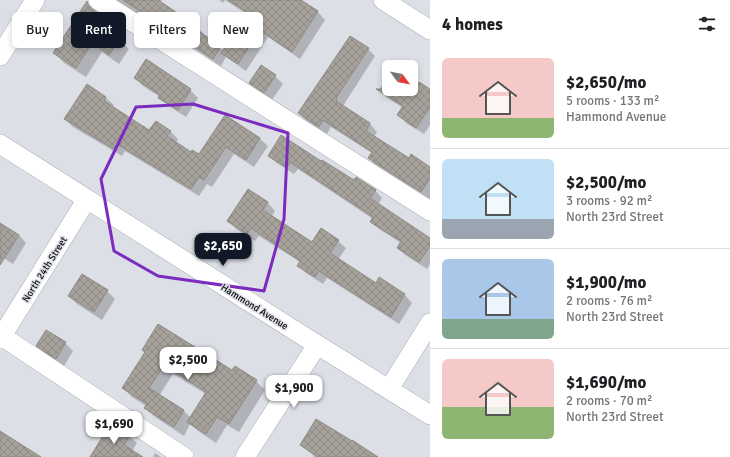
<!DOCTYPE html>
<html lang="en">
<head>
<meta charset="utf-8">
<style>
	:root { --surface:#fff; --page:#f6f6f6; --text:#202124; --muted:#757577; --line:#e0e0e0; --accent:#111827 }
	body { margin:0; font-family:Signika,sans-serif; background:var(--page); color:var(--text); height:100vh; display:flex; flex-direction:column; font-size:15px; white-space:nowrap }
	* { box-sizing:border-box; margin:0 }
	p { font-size:13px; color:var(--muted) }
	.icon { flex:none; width:22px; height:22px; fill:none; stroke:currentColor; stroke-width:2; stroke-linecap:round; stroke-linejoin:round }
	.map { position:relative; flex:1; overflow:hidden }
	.panel { display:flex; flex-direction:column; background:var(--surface); width:300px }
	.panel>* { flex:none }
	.guide { position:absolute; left:12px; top:12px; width:358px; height:36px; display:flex; gap:8px }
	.needle { width:26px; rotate:122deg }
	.fabs { position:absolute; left:382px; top:60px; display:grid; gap:8px }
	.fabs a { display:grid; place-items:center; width:36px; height:36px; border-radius:6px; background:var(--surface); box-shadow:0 2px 6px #0003; font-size:20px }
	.price { position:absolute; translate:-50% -34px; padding:0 9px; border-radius:8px; background:#fff; color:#222; font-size:13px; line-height:26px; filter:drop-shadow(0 1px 2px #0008) }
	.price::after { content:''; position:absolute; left:50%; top:24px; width:12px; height:9px; margin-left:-6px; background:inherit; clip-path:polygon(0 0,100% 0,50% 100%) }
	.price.selected { background:var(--accent); color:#fff }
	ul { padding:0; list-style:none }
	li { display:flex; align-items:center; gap:12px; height:100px; padding:0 12px }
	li+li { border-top:1px solid var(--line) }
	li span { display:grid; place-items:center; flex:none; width:112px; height:80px; border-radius:6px; color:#555 }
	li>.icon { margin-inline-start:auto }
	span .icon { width:48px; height:48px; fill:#fffc; stroke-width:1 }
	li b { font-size:17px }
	h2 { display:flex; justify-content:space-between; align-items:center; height:48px; padding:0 12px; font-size:17px }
	.pill { padding:0 14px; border-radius:6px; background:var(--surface); box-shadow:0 2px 6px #0003; font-size:14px; line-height:36px }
	.pill.selected { background:var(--accent); color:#fff }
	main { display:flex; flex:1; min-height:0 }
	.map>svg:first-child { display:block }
	.shadow { fill:#0003; fill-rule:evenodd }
	.building { fill:url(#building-cross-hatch); stroke:#8d8a83 }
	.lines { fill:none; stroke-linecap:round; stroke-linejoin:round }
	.minor-casing { stroke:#abadb5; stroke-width:20 }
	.minor { stroke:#fff; stroke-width:19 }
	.marked { fill:none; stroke:#7b2cbf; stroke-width:3; stroke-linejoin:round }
	.labels { text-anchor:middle; stroke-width:3; stroke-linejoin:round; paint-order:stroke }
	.street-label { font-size:10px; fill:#0c0c0f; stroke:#dddfe7 }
</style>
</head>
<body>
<main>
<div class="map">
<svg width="430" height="457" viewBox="0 0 430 457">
	<defs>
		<pattern id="building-cross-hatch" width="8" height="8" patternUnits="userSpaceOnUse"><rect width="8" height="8" fill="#a6a29b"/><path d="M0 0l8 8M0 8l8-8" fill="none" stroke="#8e8a84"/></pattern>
	</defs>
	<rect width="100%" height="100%" fill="#dddfe7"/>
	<path class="shadow" d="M116,0H162L160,3L197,27L204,34L203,36L224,51L248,15L225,0L223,3L219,0H283L302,2L318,12L325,20L300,59L268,37L246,71L226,57L221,66L149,19L148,21Z
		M88,3L97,14L107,20L116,30L113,35L119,39L129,49L119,64L102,52L86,77L64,63L55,53Z
		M368,49L375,56L343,106L370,124L377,132L374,137L409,160L430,168V199L376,166L369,158L372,153L331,127L327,134L306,121L299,113Z
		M389,74V89H411V84L417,88L430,90V125L424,134L406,123L399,115L403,108L386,97L379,90Z
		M275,76L283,84L272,100L258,90L250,83Z
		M135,78L190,90L198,98L186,117L167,105L160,97L143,86Z
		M87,86L106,98L114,105L112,107L150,131H170L178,139L176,143L191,153L200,156L225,116L260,139L268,146L254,167L234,154L212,187L207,184L199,196L125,151L122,156L73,127L65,119Z
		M269,156L354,182L375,190L382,198L378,205L430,239V264L427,269L405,255L398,247L401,243L379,229L371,222L373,219L298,169L294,174L277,163Z
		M248,190L268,203L275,211L272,216L313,243L338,241L346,248L338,260L376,284L380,279L405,295L412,303L399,324L327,278L323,284L306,273L298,265L300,262L259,236L255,241L236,229L228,221Z
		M0,224L19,235L26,243L13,264L0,256Z
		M82,275L107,291L115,299L102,320L77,304L69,296Z
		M65,343L73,351L64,366L45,353L38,346Z
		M145,352L233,372L256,381L265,390L239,432L227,425L216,443L198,431L190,424L184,436L155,417L145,408L146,406L132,397L123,388ZM173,374L206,394L191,418L184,411L159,396Z
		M129,436L137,443L132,451L141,457H101Z
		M301,445L373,457H313L314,456Z
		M155,453L161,457H153Z"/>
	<path class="building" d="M123,0H158L197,26L195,29L221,46L213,59Z
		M228,0H301L318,11L292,52L260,30L238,64L221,53L248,13Z
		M87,1L88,5L92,9L107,19L102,27L120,39L109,55L92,43L76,68L53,53Z
		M350,36L369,48L336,98L337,99L336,101L370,123L366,131L409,158L411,154L430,167V178L421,192L368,158L372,152L323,120L319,127L298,113Z
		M146,59L191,89L178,110L158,98L160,95L134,78Z
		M261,65L276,75L264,93L249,83Z
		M419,82L430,89V107L416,128L397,115L403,106L376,89H415Z
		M87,84L106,97L104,101L149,130L156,121L171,131L167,136L191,152L192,150L199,154L225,115L260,138L246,160L226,147L204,180L199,177L191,189L117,144L114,149L64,119Z
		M281,135L321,161L322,160L354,180L356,177L376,190L370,198L430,238V246L419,262L397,248L401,241L370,222L373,217L290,162L287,168L268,156Z
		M248,189L268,202L263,210L312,242L321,228L339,240L330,253L376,283L379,277L405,294L391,317L319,271L315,277L297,266L300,261L251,228L247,234L227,221Z
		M0,223L19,235L0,265Z
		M82,274L108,290L94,312L68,296Z
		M158,324L232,370L235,366L257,380L229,424L217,417L206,434L187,422L206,392L164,365L149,388L184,410L174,427L144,408L147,404L122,388L145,352L142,350Z
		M46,330L66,342L56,359L36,346Z
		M316,419L352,441V440L378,457H318L300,445Z
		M111,423L130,435L124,445L143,457H90Z
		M0,431L41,457H0Z"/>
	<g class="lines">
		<defs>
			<path id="minor" d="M98,0L430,211
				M383,0L430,30
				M0,56L35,0
				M0,144L308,339L430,415
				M0,335L184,457
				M0,339L87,199
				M389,389L430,323
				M245,457L317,345"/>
		</defs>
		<use href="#minor" class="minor-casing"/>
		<use href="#minor" class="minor"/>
	</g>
	<path class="marked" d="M193,104L288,133L284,219L264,291L158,276L114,251L101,179L136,107Z"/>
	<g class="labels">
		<g class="street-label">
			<text transform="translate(44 269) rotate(-58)" y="4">North 24th Street</text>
			<text transform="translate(255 306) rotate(32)" y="4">Hammond Avenue</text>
		</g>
	</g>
</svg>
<div class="fabs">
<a><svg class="needle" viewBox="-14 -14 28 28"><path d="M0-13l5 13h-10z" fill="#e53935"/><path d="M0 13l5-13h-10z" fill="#757577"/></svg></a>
</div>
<b class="price selected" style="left:223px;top:267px">$2,650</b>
<b class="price" style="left:188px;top:381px">$2,500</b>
<b class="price" style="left:294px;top:409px">$1,900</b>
<b class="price" style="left:114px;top:445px">$1,690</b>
<div class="guide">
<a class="pill">Buy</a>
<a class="pill selected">Rent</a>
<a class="pill">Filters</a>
<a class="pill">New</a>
</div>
</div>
<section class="panel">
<h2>4 homes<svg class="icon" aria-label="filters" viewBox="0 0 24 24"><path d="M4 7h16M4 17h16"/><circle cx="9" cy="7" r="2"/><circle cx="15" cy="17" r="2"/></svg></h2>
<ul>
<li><span style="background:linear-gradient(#f6c9c9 75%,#8fb573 0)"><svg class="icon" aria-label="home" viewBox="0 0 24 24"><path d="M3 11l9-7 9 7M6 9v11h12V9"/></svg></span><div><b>$2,650/mo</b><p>5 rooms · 133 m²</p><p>Hammond Avenue</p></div></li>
<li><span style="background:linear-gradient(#bfe0f5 75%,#9aa5b1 0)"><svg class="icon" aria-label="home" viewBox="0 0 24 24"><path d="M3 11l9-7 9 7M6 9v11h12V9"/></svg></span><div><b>$2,500/mo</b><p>3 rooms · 92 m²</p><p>North 23rd Street</p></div></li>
<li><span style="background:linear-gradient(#a9c7e8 75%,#7fa58c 0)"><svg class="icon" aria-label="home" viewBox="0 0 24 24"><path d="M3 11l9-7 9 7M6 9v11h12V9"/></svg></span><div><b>$1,900/mo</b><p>2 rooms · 76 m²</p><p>North 23rd Street</p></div></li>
<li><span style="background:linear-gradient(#f6c9c9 60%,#8fb573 0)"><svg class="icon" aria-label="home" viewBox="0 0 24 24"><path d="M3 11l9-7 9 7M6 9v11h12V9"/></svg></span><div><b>$1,690/mo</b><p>2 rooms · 70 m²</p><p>North 23rd Street</p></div></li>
</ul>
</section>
</main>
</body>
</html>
